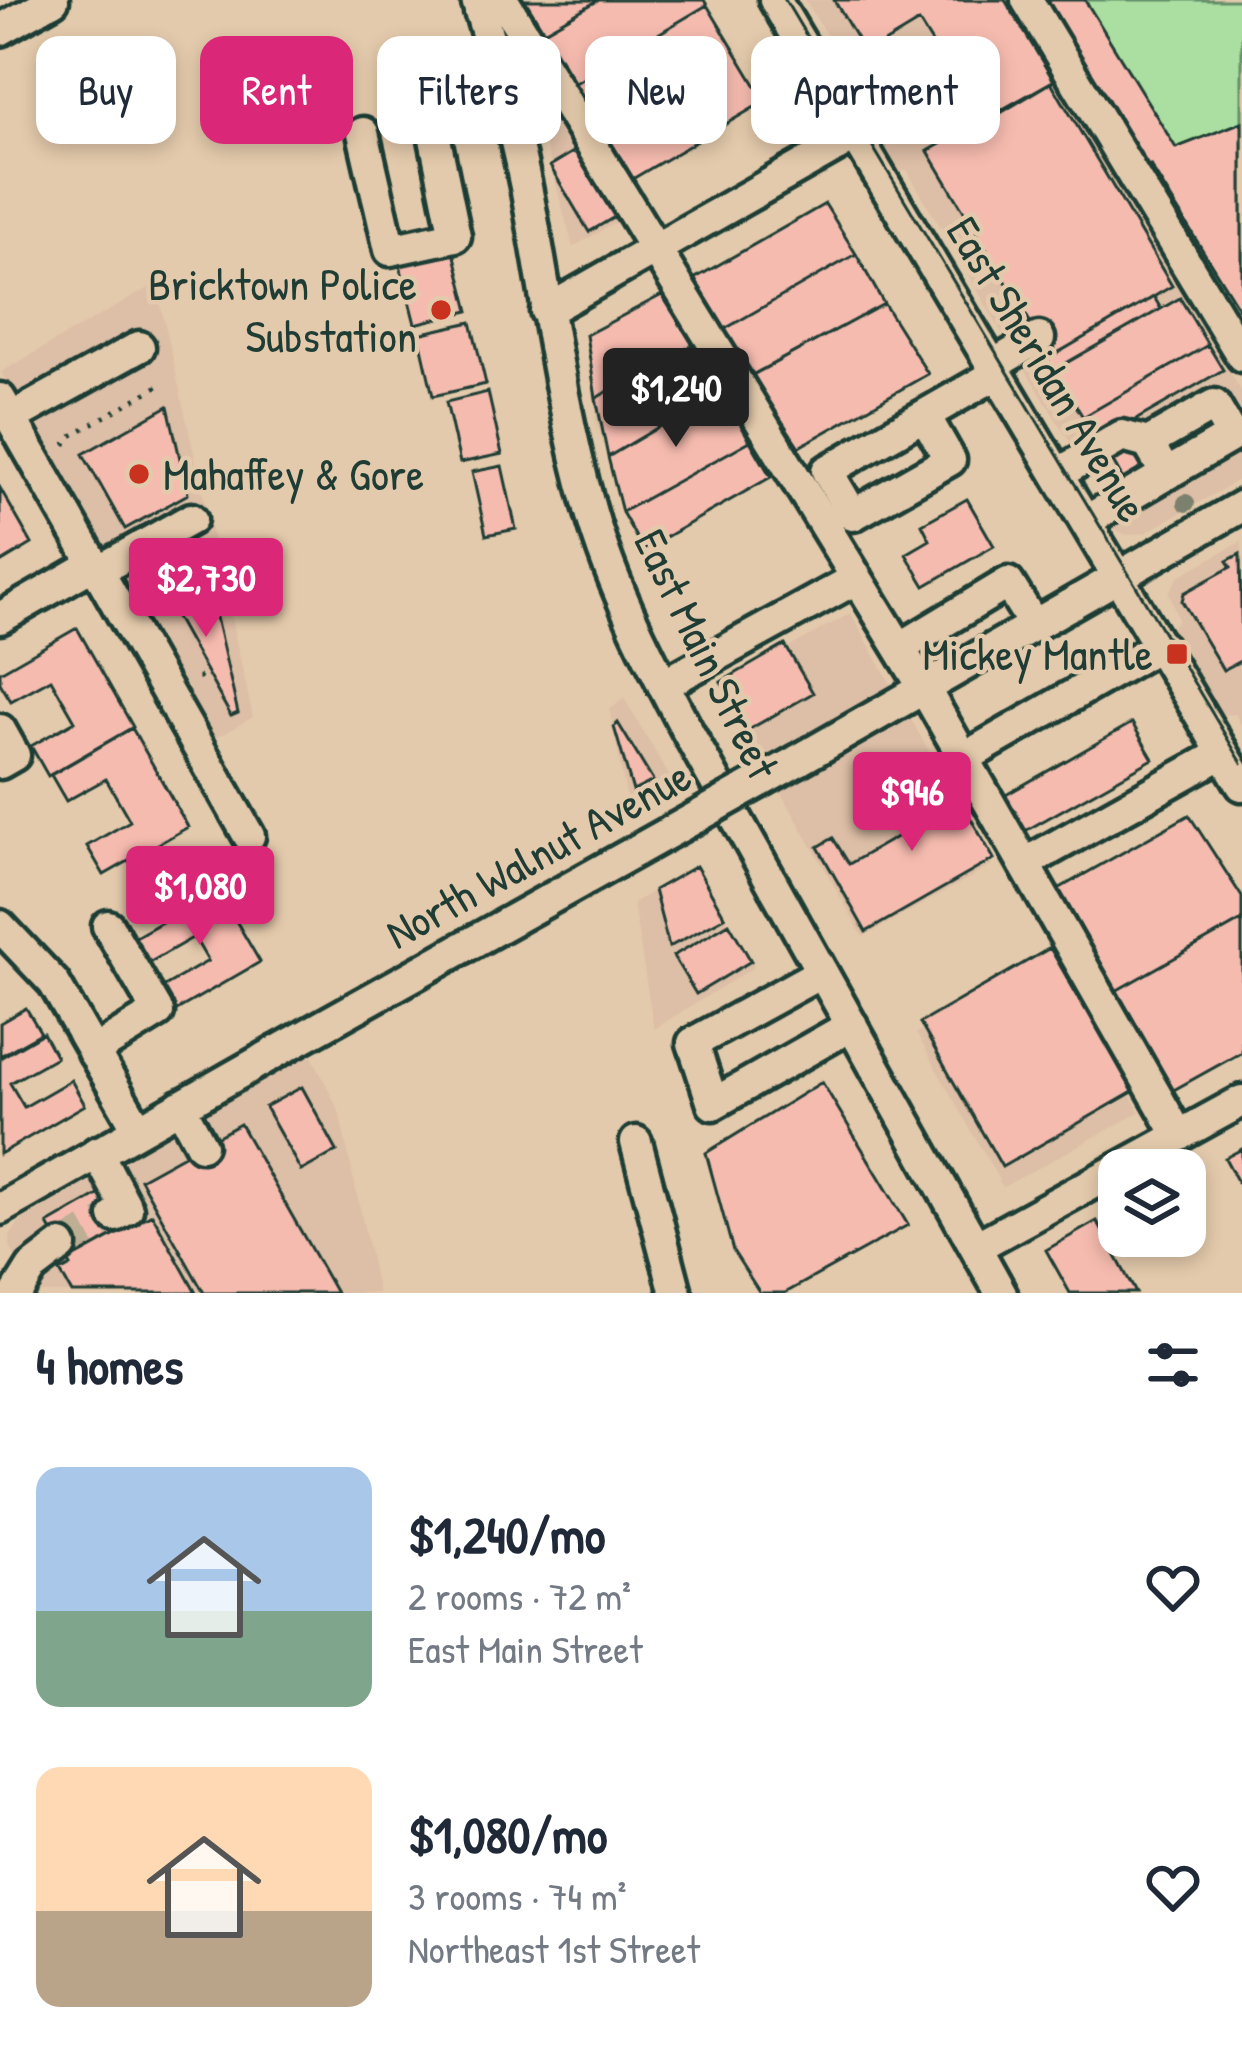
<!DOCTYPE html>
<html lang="en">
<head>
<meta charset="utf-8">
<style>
	:root { --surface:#fff; --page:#f6f6f7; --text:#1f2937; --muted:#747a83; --accent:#db2777 }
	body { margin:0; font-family:"Patrick Hand",sans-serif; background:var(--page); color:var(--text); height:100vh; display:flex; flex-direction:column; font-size:45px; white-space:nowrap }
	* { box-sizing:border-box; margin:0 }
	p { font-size:39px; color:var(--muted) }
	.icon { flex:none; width:66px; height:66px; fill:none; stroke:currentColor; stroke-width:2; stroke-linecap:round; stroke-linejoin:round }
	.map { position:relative; height:1293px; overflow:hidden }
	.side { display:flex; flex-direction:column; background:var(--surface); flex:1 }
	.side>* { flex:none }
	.top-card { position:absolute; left:36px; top:36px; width:1170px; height:108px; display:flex; gap:24px }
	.fabs { position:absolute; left:1098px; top:1149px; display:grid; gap:24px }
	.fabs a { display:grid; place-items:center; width:108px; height:108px; border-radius:24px; background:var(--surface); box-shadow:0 6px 18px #0003; font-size:60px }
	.price { position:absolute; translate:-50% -102px; padding:0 27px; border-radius:12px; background:var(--accent); color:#fff; font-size:39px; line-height:78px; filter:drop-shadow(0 3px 6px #0008) }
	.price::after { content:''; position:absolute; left:50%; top:72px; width:36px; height:27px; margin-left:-18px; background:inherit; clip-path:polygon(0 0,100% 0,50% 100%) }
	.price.current { background:#222; color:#fff }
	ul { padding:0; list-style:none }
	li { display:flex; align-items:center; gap:36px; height:300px; padding:0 36px }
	li span { display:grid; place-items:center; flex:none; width:336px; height:240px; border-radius:24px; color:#555 }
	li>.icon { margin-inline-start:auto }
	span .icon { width:144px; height:144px; fill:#fffc; stroke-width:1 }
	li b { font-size:51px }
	h2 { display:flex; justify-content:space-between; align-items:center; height:144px; padding:0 36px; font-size:51px }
	.chip { padding:0 42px; border-radius:24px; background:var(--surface); box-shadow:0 6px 18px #0003; font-size:42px; line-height:108px }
	.chip.current { background:var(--accent); color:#fff }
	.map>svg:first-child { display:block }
	.built { fill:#ddbea6 }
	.green { fill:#aadfa1; stroke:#648e6a; stroke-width:3 }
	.building { fill:#f6bbaf; stroke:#1f3d34; stroke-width:3 }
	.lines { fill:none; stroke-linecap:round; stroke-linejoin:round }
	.minor-tunnel { stroke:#bdae94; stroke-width:30; stroke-dasharray:30 15; stroke-linecap:butt }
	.minor-casing { stroke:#1f3d34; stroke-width:39 }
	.path { stroke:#1f3d34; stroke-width:4.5; stroke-dasharray:3 9; stroke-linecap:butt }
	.minor { stroke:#e4caac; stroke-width:30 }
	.tram { stroke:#1f3d34; stroke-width:3 }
	.minor-bridge-casing { stroke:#1f3d34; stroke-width:39; stroke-linecap:butt }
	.minor-bridge { stroke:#e4caac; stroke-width:30 }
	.tree { fill:#7c816d }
	.poi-dot { fill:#c8321e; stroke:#e4caac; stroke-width:4.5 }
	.labels { text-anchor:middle; stroke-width:9; stroke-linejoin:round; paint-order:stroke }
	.poi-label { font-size:45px; fill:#1f3d34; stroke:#e4caac; text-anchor:end }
	.street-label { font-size:45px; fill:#1f3d34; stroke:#e4caac }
</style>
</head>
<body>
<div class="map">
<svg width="1242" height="1293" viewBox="0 0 1242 1293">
	<rect width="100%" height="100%" fill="#e4caac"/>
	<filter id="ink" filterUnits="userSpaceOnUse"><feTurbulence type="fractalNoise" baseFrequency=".00833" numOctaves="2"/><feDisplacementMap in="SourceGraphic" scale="24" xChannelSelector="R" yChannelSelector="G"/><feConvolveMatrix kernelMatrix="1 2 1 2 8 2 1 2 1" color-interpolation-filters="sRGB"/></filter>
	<g filter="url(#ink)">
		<path class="built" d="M805,0H1006L1242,392V478L1145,533L1127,535L1112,528L1107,522L1116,516L1000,329L907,170L895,172L821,45L829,39Z
			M516,39L626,217L573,247Z
			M156,284L253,717L210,741L1,372Z
			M1242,541V726L1235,714L1225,715L1212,705L1176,644L1172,628L1178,620L1169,592L1179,576Z
			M851,613L993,865L863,937L721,685Z
			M624,698L671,779L628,805L610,710Z
			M696,866L754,967L654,1029L633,903Z
			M1049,958L1140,1112L1003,1187L916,1033Z
			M311,1054L339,1111L378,1293H35L10,1247V1237L19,1222Z"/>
		<path class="green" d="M1043,0H1242V314Z"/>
		<path class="building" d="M525,0H599L544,31Z
			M599,0H704L707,5L572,85L540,33Z
			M834,0H1005L1054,81L989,120L987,117L979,121L956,82L912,107L894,77L937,51L919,22L866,54Z
			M1043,0H1085L1176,148L1242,122V314L1150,165L1144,169Z
			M707,5L765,101L629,181L572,85Z
			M1051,82L1172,286L1051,357L928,151Z
			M580,148L628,209L589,232L550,166Z
			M825,204L856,254L723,330L692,280Z
			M454,252L469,311L415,324L400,265Z
			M856,254L884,304L749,377L723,330Z
			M662,295L693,345L596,398L586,335Z
			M1154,297L1161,309L1054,370L1047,359Z
			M1180,298L1208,345L1083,417L1054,370Z
			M884,304L928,374L799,447L752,375Z
			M471,322L486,384L433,396L419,334Z
			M693,345L721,390L608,457L596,398Z
			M1208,345L1223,370L1097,442L1083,417Z
			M721,390L750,441L622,512L608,457Z
			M488,392L502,454L460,463L446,402Z
			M168,406L188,494L125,529L83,454Z
			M750,441L771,477L643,550L622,512Z
			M1134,441L1153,474L1128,488L1109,455Z
			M502,466L516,529L486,535L472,472Z
			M0,488L32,544L0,563Z
			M967,499L994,546L925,586L906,554L930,540L922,524Z
			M1240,554L1242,660L1223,670L1182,601L1184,593L1231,567L1227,561Z
			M208,583L238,713L231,716L169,605Z
			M77,628L133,727L48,776L31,746L75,721L51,679L11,701L0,683V672Z
			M785,645L813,693L748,730L721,682Z
			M618,723L653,781L633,791L614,727Z
			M1132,723L1153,759L1018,835L997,800Z
			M132,728L188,827L104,875L87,846L130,821L106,779L66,801L51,775Z
			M943,770L994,859L866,932L818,847L833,838L849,864L907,831L889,800Z
			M1189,815L1242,897V920L1112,993L1053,892Z
			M696,866L725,917L669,947L654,890Z
			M218,890L260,962L175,1011L161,988L208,961L194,937L147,964L132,939Z
			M1242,920V1052L1170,1092L1112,993Z
			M729,923L751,961L696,994L673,956Z
			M1050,948L1085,1009L1090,1006L1138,1089L1002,1167L920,1023Z
			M26,1008L41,1033L0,1056V1023Z
			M43,1033L56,1057L10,1083L24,1107L71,1080L85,1105L0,1154V1058Z
			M822,1082L908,1225L785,1293H760L733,1251L706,1153Z
			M302,1087L337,1151L301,1171L265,1107Z
			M240,1124L336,1293H204L140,1179Z
			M1242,1149V1190L1225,1158Z
			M102,1193L123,1231L68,1261L48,1224Z
			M152,1214L196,1293H72L60,1272L71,1266L68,1261Z
			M1097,1221L1136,1293H1070L1046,1250Z"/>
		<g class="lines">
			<path class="minor-tunnel" d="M61,1246L115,1216"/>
			<defs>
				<path id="minor" d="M477,0C498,70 518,140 531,213C549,312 562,411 590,509C612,588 651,662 689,734L1001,1293
					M775,0L1242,785
					M1027,0L1242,356
					M480,12L506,5L924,688L1179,1136
					M0,30L53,0
					M363,133L390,250L455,236L432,124
					M546,311L856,135
					M993,365L1039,338
					M0,399L249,836
					M925,416L950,460L853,515L827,471L998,373
					M11,418L139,347
					M1058,474L1122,436L1148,443
					M1086,521L1232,436L1214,405L1148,443L1166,474
					M98,571L191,519
					M0,618L94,564
					M900,648L1008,583L1034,625
					M663,685L857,578
					M0,730L14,755L0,763
					M964,758L1160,645
					M797,761L1242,506
					M1024,864L1223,753
					M0,926L54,983L138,1129
					M822,972L693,1043L713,1104L852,1025
					M93,1052L158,1012L108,926
					M180,1106L201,1145
					M636,1142L676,1293
					M97,1152L127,1209L115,1216
					M0,1209L276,1052
					M976,1247L1242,1101
					M17,1292L32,1268L61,1246"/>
			</defs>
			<use href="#minor" class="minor-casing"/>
			<path class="path" d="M65,445L68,438L158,386
				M198,678L207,673"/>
			<use href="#minor" class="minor"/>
			<path class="tram" d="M785,0L1242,763"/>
			<defs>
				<path id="minor-bridge" d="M276,1052L797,761"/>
			</defs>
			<use href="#minor-bridge" class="minor-bridge-casing"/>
			<use href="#minor-bridge" class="minor-bridge"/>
		</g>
		<circle class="tree" cx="1186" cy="503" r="9"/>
	</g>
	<g class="poi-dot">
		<circle cx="441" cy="310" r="12"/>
		<circle cx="139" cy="474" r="12"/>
		<rect x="1165" y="642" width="24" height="24" rx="6"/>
	</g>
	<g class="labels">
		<g class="poi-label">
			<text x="417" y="300">Bricktown Police<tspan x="417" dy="52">Substation</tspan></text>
			<text x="163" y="490" text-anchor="start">Mahaffey &amp; Gore</text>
			<text x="1153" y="670">Mickey Mantle</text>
		</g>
		<g class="street-label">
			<text transform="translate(1048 369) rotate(59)" y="16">East Sheridan Avenue</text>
			<text transform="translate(707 654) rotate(64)" y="16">East Main Street</text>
			<text transform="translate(538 854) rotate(-29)" y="16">North Walnut Avenue</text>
		</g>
	</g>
</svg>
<div class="fabs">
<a><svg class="icon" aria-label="layers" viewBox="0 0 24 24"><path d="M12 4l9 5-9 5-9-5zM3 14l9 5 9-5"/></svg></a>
</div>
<b class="price current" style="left:676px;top:450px">$1,240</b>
<b class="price" style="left:206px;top:640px">$2,730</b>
<b class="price" style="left:912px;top:854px">$946</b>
<b class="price" style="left:200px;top:948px">$1,080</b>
<div class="top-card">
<a class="chip">Buy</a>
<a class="chip current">Rent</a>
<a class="chip">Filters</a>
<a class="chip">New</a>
<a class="chip">Apartment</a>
</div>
</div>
<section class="side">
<h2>4 homes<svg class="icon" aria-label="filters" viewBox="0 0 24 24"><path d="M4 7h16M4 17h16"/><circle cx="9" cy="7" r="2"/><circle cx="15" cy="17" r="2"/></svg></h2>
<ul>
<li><span style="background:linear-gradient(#a9c7e8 60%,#7fa58c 0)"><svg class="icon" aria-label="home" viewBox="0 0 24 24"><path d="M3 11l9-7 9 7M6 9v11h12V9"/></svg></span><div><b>$1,240/mo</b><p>2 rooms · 72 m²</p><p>East Main Street</p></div><svg class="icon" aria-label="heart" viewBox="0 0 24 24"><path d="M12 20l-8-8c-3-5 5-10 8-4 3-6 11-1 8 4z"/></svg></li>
<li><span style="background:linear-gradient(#ffd9b3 60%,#b9a48a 0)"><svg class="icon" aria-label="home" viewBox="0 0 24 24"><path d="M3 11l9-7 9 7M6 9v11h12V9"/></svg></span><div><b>$1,080/mo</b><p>3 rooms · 74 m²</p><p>Northeast 1st Street</p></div><svg class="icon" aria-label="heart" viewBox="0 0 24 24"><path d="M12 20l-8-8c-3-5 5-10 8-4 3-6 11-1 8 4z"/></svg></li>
</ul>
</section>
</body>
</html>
